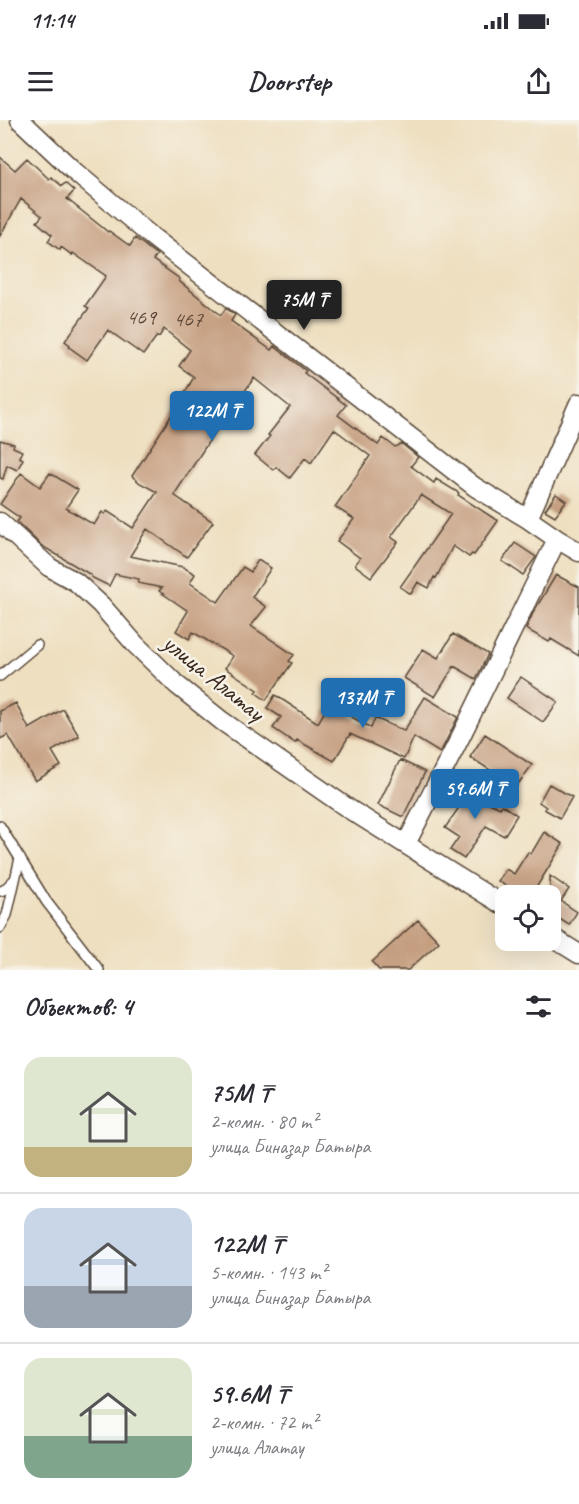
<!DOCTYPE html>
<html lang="ru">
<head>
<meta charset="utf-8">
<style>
	:root { --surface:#fff; --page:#f7f7f7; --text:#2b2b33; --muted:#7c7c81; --line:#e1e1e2; --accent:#1f6fb2 }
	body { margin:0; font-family:Caveat,sans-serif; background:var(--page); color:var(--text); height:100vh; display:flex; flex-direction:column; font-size:22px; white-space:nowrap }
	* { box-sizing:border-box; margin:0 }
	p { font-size:20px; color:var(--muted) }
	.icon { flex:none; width:33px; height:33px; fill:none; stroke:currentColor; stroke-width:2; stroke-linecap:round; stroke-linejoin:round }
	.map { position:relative; height:850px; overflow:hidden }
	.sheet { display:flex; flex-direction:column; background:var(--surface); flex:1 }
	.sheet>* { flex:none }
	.controls { position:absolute; left:495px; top:765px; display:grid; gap:12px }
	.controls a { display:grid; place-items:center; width:66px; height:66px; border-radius:12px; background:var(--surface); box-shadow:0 6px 24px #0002; font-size:30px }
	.price { position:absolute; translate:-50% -51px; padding:0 14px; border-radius:6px; background:var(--accent); color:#fff; font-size:20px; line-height:39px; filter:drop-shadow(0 2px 3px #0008) }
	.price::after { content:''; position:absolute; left:50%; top:36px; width:18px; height:14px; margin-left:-9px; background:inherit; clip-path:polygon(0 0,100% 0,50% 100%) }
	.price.selected { background:#222; color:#fff }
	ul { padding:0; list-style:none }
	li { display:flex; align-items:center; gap:18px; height:150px; padding:0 24px }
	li+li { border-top:2px solid var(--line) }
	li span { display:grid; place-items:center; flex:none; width:168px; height:120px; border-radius:18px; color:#555 }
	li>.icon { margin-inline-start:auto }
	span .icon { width:72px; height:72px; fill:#fffc; stroke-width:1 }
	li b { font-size:26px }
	h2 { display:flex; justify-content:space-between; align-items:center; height:72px; padding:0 24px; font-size:26px }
	.status { display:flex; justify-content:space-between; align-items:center; height:42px; padding:0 30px; background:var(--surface); direction:ltr }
	.status svg { height:16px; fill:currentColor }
	header { display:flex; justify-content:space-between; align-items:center; height:78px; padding:0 24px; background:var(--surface); font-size:27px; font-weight:800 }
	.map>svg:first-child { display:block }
	.building { fill:#c59d7f }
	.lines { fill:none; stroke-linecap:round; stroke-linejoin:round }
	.lane-casing { stroke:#564536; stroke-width:12 }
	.street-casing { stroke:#564536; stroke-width:21 }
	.lane { stroke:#fff; stroke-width:9 }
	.street { stroke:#fff; stroke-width:18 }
	.labels { text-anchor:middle; stroke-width:5; stroke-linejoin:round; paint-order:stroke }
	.number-label { font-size:22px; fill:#5e4736 }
	.street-label { font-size:26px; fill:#3b2a1e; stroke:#f7f3e8 }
</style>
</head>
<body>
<div class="status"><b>11:14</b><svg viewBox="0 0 49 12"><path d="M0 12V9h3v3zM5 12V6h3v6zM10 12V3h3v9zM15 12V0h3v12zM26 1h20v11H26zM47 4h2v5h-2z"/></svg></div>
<header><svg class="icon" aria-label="menu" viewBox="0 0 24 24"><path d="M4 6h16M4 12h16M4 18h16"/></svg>Doorstep<svg class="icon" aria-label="share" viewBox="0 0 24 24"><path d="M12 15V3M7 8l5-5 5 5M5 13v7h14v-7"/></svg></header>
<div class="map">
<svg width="579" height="850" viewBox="0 0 579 850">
	<rect width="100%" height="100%" fill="#f7f3e8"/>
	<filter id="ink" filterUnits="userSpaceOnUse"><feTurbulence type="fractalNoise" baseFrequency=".0167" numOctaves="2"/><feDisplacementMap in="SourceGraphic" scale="12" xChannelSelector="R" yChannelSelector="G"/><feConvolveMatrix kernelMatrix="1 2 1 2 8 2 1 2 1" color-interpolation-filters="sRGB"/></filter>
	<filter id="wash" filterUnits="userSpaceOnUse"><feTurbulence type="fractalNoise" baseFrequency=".008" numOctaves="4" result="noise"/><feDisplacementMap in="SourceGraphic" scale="24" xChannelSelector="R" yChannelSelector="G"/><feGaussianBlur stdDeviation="1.35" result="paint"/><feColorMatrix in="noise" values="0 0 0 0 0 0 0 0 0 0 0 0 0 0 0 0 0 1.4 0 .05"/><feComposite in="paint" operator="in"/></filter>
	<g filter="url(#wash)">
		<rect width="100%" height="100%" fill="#eedfc0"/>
		<g id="blocks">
			<path class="building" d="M0,37L15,50L27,38L49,59L51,57L62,66L65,63L74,71L67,79L108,112L109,111L130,126L135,118L140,122L157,135L153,140L180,159L179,161L221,195L226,188L235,195L231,201L271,230L274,226L306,251L304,253L346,285L338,295L378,325L383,318L395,327L402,324L418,337L411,346L434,363L436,359L459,373L458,375L498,401L474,435L472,434L469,437L453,426L436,458L434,457L429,468L418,462L411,474L400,467L451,394L421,375L391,417L398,422L371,457L355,445L360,438L337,421L354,399L335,387L370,336L334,309L311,343L305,338L290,358L276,347L273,350L255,335L270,316L268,315L290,287L254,258L209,321L174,375L213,402L187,437L147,409L130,436L183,447L195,454L190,463L218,482L243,447L251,452L258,440L271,448L252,477L266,487L251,506L294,535L289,541L292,543L266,580L256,573L258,570L225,548L233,536L193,512L189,519L176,511L188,491L159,471L162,468L138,463L139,459L115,454L109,466L91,457V455L42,426L17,402L20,398L0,384L21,353L40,367L50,353L78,370L66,388L94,405L102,392L105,394L107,391L133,408L157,372L140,363L132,356L173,293L194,257L179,246L190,230L164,209L159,217L157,216L143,235L108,210L87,240L69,227L70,225L65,221L89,188L85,186L106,156L73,133L72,135L61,127L60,130L48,121L52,115L37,102L42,96L21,79L0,116Z
				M0,320L14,324L13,327L22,331L19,337L23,339L17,350L7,345L3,359L0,358Z
				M556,374L566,381L555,396L545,390Z
				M515,423L536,437L523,455L502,441Z
				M556,455L579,467V536L551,519L549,522L526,509L534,491Z
				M453,514L488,534L476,559L454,546L435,577L404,558L423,529L438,538Z
				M521,557L558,582L543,602L507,578Z
				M275,575L318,603L329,584L371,608L375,598L404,611L425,577L458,597L440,633L414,617L404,639L350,614L334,641L297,620L295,623L273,608L281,597L267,588Z
				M16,583L29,609L63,589L79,616L52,631L61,646L35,661L8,615L0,619V591Z
				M485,614L532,645L516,667L470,637Z
				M400,640L425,652L403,697L378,685Z
				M449,664L500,688L502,685L517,695L504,716L486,706L464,739L450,730L459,717L445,708L462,683L445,672Z
				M549,664L572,677L560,698L544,689L546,687L539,682Z
				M544,712L563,724L531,776H521L498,761L506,749L514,754L528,732L531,734Z
				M550,756L569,769L561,781L577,792L569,805L552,794L550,796Z
				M418,800L439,822L408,850H379L372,842Z"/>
		</g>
	</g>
	<g filter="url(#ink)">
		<use href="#blocks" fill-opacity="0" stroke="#564536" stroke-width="1.5"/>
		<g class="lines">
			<defs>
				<path id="lane" d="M0,556L37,525
					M0,706L46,781L99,850
					M0,771L4,770L14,760
					M0,808L7,795L20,738"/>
				<path id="street" d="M20,0L75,52L151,116L475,367L528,399L557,419L579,432
					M528,399L579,283
					M0,402L49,447L76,462L101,485L135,524L177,565L222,601L349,689L506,787
					M406,724L461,616L557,419
					M550,816L579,834"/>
			</defs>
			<use href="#lane" class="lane-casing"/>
			<use href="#street" class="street-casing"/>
			<use href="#lane" class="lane"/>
			<use href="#street" class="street"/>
		</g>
	</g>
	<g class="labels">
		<g class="number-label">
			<text x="141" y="204">469</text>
			<text x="188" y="206">467</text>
		</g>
		<g class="street-label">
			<text transform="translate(214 557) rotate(39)" y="9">улица Алатау</text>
		</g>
	</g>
</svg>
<div class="controls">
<a><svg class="icon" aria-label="locate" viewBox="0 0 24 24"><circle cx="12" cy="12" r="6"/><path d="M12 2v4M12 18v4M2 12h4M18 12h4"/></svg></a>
</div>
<b class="price selected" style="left:304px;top:211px">75M ₸</b>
<b class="price" style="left:212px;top:322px">122M ₸</b>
<b class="price" style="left:363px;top:609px">137M ₸</b>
<b class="price" style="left:475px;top:700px">59.6M ₸</b>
</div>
<section class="sheet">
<h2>Объектов: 4<svg class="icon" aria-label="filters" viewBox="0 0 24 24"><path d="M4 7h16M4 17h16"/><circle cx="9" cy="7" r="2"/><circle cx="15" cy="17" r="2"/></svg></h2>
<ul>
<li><span style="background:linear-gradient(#dfe7d0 75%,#c2b280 0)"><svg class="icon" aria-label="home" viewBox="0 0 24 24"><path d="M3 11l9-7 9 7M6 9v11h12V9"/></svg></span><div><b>75M ₸</b><p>2-комн. · 80 m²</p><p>улица Биназар Батыра</p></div></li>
<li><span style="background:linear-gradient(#c9d6e8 65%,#9aa5b1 0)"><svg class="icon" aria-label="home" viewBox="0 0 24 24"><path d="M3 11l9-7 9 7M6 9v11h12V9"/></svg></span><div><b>122M ₸</b><p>5-комн. · 143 m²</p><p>улица Биназар Батыра</p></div></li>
<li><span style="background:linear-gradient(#dfe7d0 65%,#7fa58c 0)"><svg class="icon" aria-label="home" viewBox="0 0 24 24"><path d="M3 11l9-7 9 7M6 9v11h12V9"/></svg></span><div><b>59.6M ₸</b><p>2-комн. · 72 m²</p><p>улица Алатау</p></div></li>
</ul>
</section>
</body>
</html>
